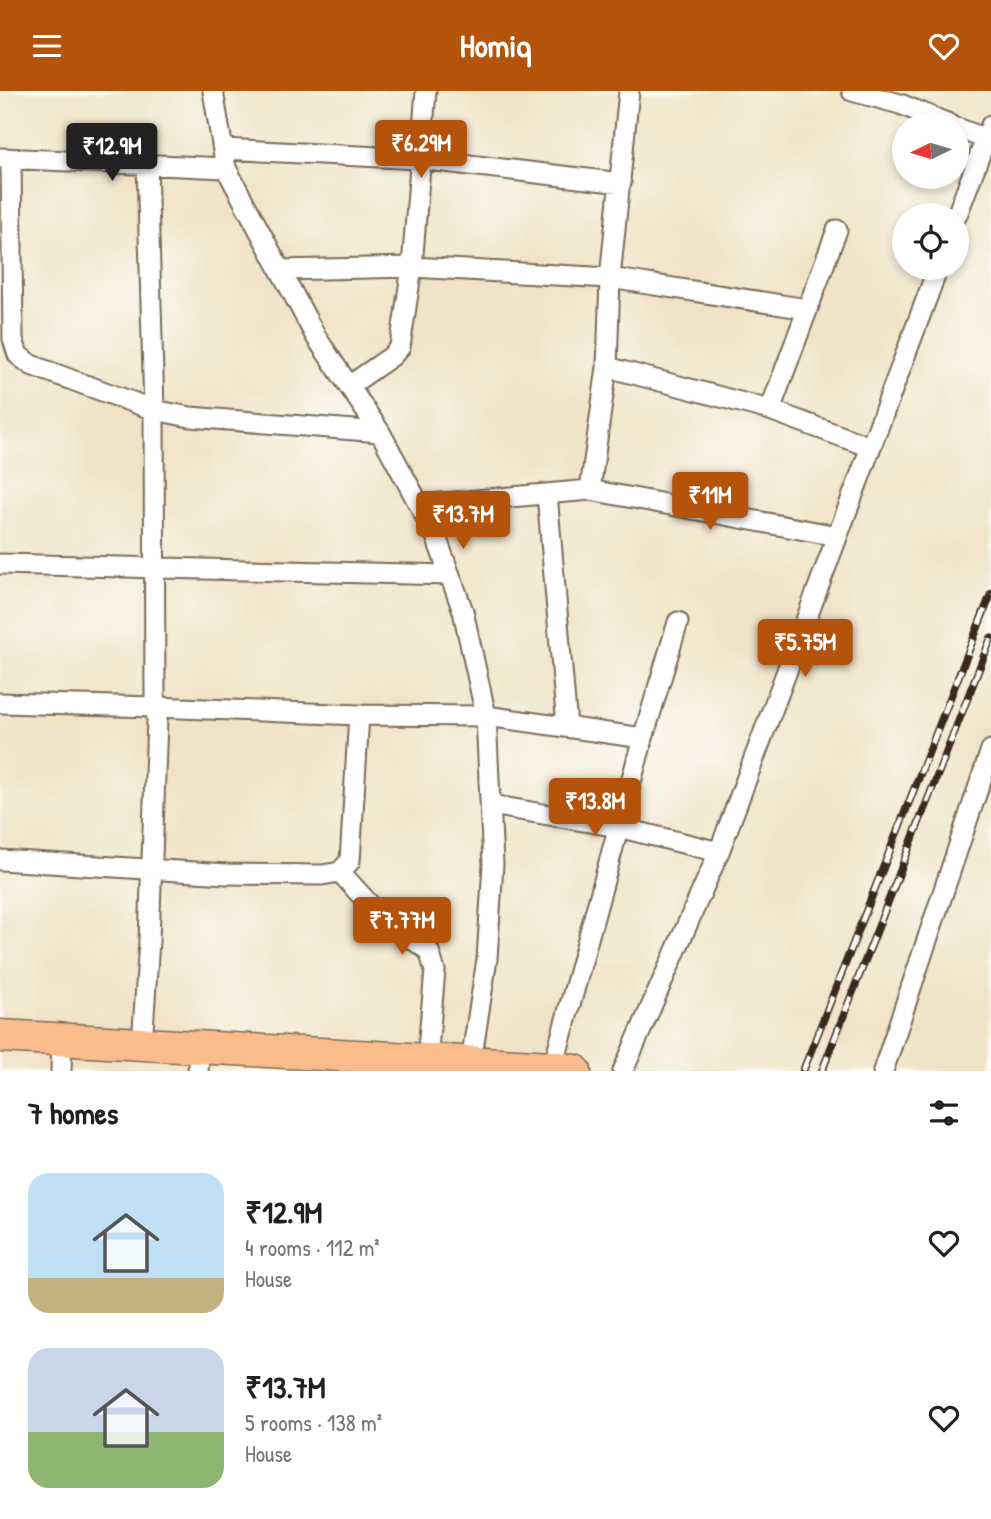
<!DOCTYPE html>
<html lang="en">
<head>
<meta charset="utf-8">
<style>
	:root { --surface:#fff; --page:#f2f2f2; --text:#202124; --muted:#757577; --accent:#b45309 }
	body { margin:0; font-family:"Patrick Hand",sans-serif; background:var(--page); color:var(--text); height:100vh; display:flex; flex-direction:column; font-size:26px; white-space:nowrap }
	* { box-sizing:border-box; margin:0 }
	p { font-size:23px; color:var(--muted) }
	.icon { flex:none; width:38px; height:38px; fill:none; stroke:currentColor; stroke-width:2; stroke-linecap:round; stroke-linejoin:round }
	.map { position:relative; height:980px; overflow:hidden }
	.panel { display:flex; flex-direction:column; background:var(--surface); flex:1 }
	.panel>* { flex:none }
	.needle { width:46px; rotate:265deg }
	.buttons { position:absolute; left:892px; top:21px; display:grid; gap:14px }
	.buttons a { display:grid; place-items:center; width:77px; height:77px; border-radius:50%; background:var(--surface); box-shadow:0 4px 10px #0003; font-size:35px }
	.price { position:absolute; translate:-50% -60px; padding:0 16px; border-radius:7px; background:var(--accent); color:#fff; font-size:23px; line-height:46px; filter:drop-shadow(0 2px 4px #0008) }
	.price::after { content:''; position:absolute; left:50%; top:42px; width:21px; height:16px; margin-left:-10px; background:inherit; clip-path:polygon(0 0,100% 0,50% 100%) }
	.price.selected { background:#222; color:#fff }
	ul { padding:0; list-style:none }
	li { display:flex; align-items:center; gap:21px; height:175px; padding:0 28px }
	li span { display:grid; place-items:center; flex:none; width:196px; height:140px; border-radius:21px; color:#555 }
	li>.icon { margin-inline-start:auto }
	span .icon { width:84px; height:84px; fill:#fffc; stroke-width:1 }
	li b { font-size:30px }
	h2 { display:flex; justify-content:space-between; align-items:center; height:84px; padding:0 28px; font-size:30px }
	header { display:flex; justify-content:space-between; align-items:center; height:91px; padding:0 28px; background:var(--accent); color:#fff; font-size:32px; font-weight:800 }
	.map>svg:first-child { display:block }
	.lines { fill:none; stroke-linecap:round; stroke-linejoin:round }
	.street-casing { stroke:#7b6b59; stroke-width:23 }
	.primary-casing { stroke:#7b6b59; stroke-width:35 }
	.street { stroke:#fff; stroke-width:19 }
	.primary { stroke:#fabc8b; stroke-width:32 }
	.rail-casing { stroke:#3b2a1e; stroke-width:8 }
	.rail { stroke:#fdfcf7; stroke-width:5; stroke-dasharray:16; stroke-linecap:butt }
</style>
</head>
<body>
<header><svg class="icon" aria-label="menu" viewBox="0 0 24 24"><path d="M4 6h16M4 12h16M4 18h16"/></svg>Homiq<svg class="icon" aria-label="heart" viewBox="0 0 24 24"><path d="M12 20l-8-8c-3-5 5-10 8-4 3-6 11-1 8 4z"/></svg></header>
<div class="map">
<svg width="991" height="980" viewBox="0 0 991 980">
	<rect width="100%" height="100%" fill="#fdfcf7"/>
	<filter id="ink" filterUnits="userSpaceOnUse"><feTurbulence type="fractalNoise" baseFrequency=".0143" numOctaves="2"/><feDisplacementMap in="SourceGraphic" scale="14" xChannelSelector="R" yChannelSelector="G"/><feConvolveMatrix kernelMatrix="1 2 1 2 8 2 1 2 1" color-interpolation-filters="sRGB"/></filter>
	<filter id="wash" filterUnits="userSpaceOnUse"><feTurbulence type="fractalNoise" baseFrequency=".00686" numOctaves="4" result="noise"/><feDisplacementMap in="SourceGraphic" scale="28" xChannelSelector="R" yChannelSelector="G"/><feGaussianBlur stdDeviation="1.57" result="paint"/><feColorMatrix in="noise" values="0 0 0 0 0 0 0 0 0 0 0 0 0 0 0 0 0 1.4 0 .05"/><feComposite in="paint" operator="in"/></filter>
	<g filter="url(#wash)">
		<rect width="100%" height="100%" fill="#f1e3c7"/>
	</g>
	<g filter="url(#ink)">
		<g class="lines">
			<defs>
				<path id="street" d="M213,0L226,77L316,246L380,341L435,443L463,520L486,625L493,773L487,868L471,971
					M852,0L900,13L949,33
					M957,37L986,48
					M223,58L419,68L621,92
					M0,67L226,77
					M11,68L13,248L18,264L31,274L154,319L190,326L380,341
					M147,73L154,319L155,616L359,624L486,625L643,647
					M957,124L991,34
					M280,179L412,176L610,187L807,218
					M607,276L770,319L870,356
					M349,295L392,265L400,256L412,176L426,0
					M770,319L837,139
					M590,399L837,445
					M547,403L567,636
					M420,414L590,399L607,276L610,187L629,0
					M0,473L450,484
					M0,612L155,616L157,628L149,850L142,953
					M491,714L618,736L719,761
					M0,769L227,783L322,784L340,781L350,770L359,624
					M340,781L381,826L429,860L435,880L427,969
					M553,976L643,647L678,531
					M61,980L62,949
					M198,980L200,956
					M623,980L719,761L938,177
					M883,980L991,659"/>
				<path id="primary" d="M0,945L553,976L575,980"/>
			</defs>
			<use href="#street" class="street-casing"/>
			<use href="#primary" class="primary-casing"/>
			<use href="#street" class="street"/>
			<use href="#primary" class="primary"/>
			<defs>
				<path id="rail" d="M803,980L991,503
					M822,980L991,547"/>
			</defs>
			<use href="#rail" class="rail-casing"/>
			<use href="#rail" class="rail"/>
		</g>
	</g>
</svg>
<div class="buttons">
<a><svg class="needle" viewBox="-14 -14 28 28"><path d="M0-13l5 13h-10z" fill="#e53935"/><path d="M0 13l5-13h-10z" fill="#757577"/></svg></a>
<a><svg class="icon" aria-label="locate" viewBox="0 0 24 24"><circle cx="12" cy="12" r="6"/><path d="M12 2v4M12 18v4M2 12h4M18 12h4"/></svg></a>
</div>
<b class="price" style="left:421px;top:89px">₹6.29M</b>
<b class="price selected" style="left:112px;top:92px">₹12.9M</b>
<b class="price" style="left:710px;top:441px">₹11M</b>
<b class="price" style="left:463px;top:460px">₹13.7M</b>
<b class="price" style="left:805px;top:588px">₹5.75M</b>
<b class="price" style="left:595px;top:747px">₹13.8M</b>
<b class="price" style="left:402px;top:866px">₹7.77M</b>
</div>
<section class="panel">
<h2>7 homes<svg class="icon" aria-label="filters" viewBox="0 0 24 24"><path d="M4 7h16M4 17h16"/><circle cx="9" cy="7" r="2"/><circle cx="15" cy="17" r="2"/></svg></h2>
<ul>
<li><span style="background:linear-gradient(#bfe0f5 75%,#c2b280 0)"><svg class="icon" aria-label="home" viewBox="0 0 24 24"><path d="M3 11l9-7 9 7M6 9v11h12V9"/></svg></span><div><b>₹12.9M</b><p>4 rooms · 112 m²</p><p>House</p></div><svg class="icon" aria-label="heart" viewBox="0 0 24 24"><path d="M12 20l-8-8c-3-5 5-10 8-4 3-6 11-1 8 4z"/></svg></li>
<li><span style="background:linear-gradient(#c9d6e8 60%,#8fb573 0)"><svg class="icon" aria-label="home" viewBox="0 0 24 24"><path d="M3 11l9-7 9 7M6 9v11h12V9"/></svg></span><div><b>₹13.7M</b><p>5 rooms · 138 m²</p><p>House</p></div><svg class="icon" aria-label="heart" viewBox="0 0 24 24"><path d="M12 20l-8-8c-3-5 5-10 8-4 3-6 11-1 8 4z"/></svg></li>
</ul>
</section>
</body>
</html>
